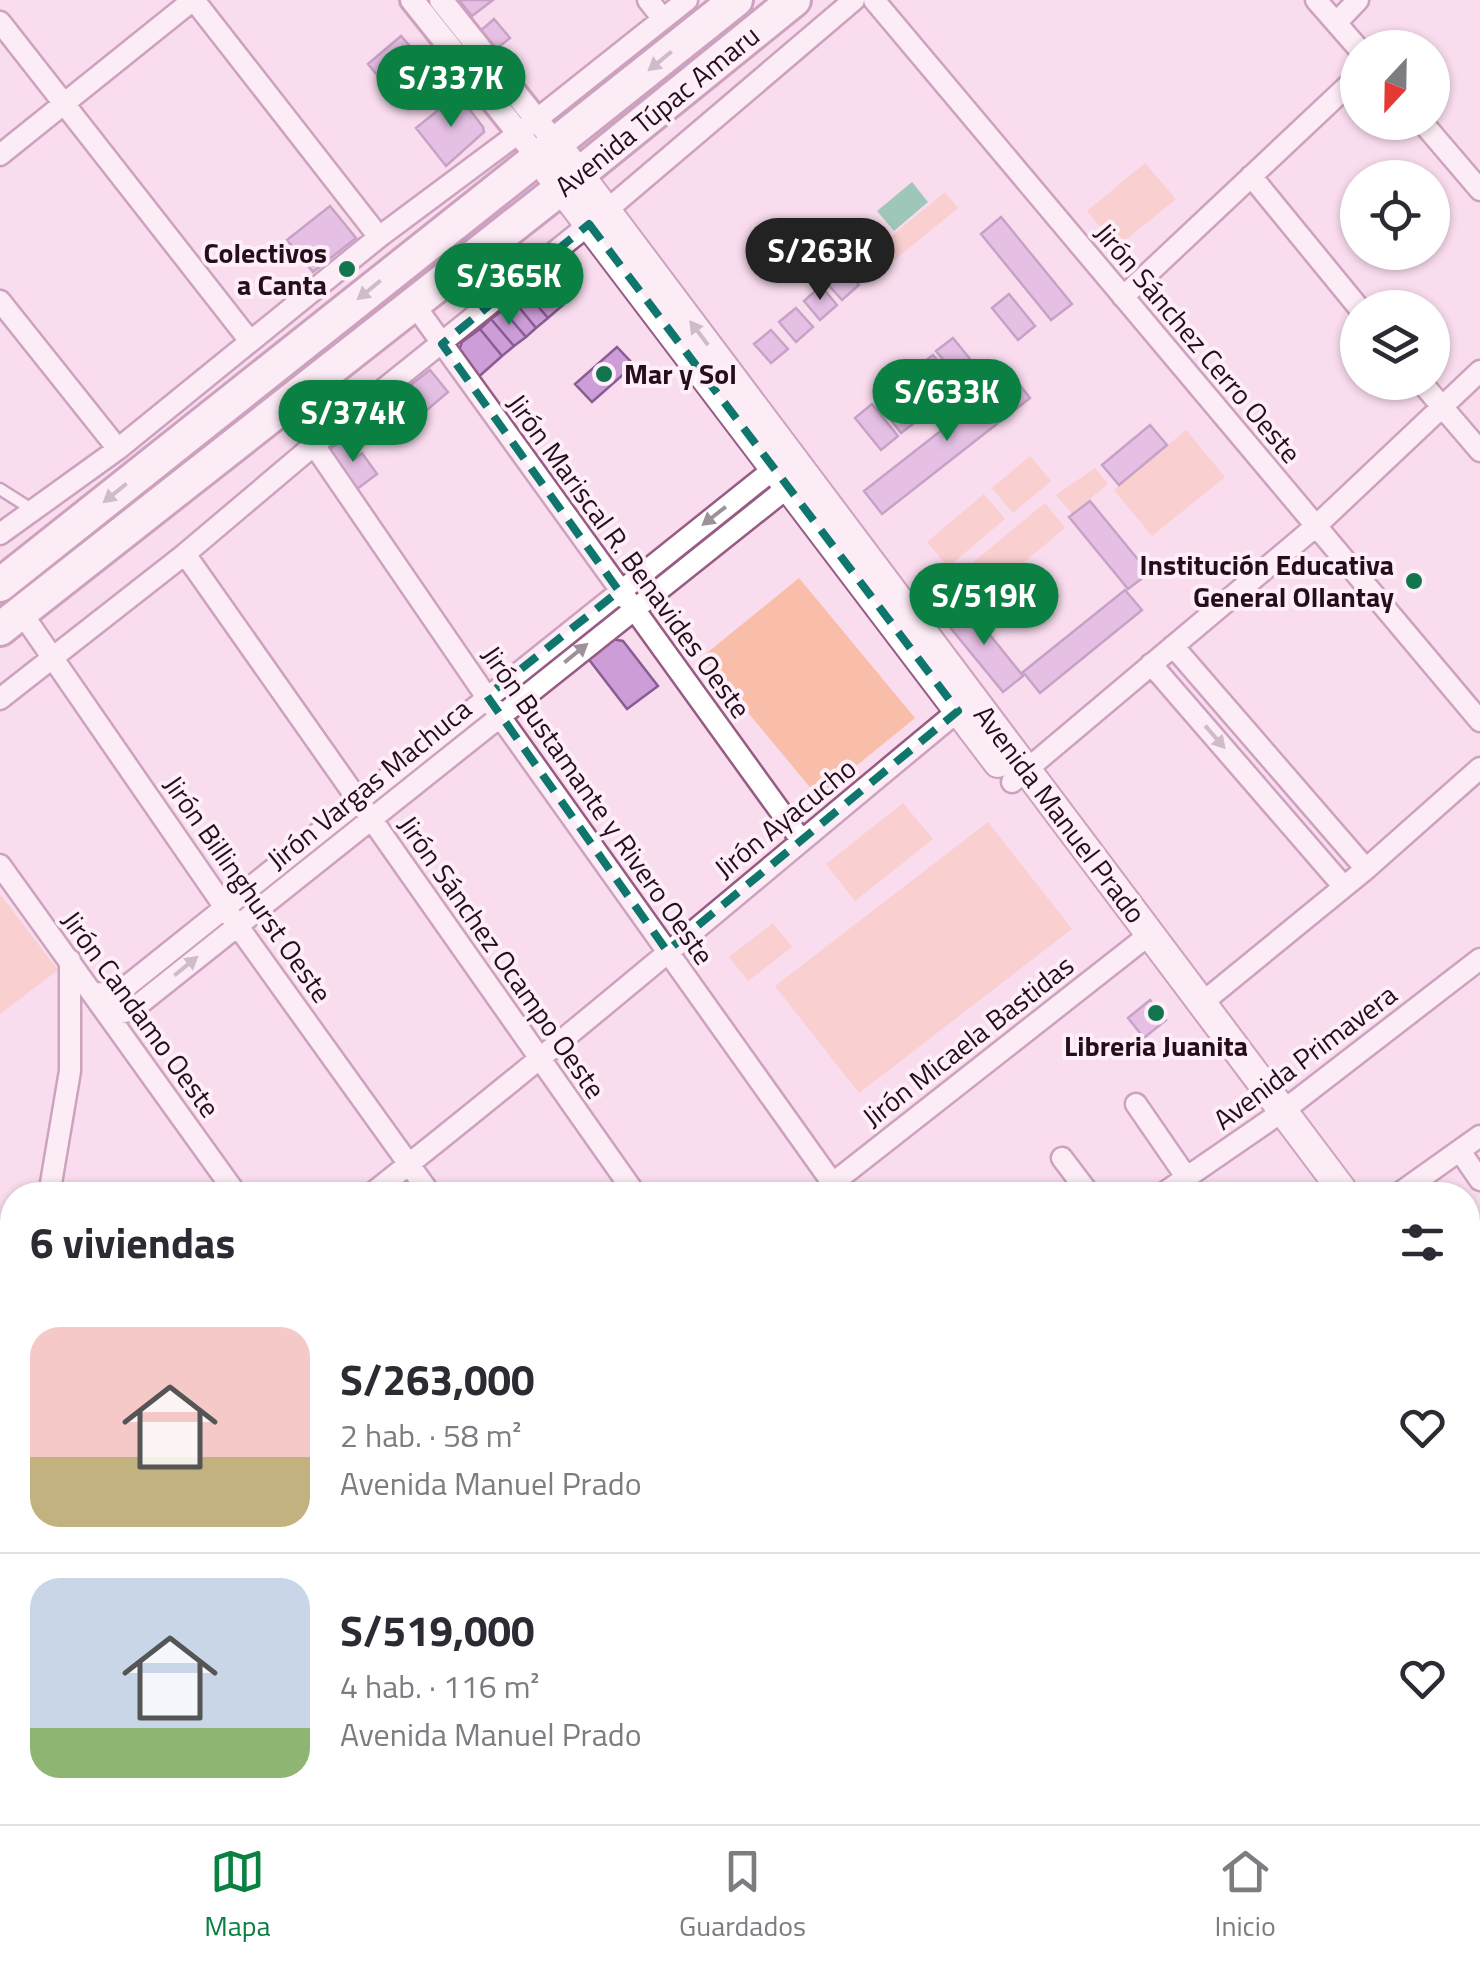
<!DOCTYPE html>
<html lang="es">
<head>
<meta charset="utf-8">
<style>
	:root { --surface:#fff; --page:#f7f7f7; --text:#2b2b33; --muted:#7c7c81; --line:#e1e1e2; --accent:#0b8043 }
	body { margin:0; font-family:"Titillium Web",sans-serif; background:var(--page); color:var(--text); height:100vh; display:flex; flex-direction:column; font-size:38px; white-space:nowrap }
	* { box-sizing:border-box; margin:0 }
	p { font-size:32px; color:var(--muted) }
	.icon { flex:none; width:55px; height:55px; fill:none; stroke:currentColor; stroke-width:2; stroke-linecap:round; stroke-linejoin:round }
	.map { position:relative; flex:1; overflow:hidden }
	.sheet { position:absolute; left:0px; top:1182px; width:1480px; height:642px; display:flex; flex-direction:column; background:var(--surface); border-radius:40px 40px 0 0; box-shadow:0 2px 8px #0004 }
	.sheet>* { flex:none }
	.needle { width:65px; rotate:202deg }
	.controls { position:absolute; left:1340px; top:30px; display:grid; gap:20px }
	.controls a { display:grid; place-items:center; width:110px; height:110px; border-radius:50%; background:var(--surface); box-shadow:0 2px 8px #0004; font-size:50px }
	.price { position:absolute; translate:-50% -85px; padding:0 22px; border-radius:35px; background:var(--accent); color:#fff; font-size:32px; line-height:65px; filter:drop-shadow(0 2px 5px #0008) }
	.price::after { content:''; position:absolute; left:50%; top:60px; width:30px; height:22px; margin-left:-15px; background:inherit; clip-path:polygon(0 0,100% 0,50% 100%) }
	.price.active { background:#222; color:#fff }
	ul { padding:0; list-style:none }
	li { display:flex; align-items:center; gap:30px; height:250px; padding:0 30px }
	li+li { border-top:2px solid var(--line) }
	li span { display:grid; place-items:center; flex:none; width:280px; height:200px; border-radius:30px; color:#555 }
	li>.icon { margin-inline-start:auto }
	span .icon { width:120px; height:120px; fill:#fffc; stroke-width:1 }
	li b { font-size:42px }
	h2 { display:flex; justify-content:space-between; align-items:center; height:120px; padding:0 30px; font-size:42px }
	.tab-bar { display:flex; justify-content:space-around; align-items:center; height:140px; border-top:2px solid var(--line); background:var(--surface); font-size:28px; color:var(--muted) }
	.tab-bar a { display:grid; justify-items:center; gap:5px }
	.tab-bar .active { color:var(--accent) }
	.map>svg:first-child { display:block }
	.green { fill:#f9beaa }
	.water { fill:#30ae78 }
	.building { fill:#cd9dd8; stroke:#895c94; stroke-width:2.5 }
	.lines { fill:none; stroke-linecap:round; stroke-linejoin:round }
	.service-casing { stroke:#985b84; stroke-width:15 }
	.minor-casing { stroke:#985b84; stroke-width:25 }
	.tertiary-casing { stroke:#985b84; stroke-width:28 }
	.secondary-casing { stroke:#985b84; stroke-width:32 }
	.trunk-casing { stroke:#985b84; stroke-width:38 }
	.service { stroke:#fff; stroke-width:10 }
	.minor { stroke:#fff; stroke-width:20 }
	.tertiary { stroke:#fff; stroke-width:22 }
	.secondary { stroke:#fff; stroke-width:28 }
	.trunk { stroke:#fff; stroke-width:32 }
	.oneway { fill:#9d929a }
	.marked { fill:none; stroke:#0f766e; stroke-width:8; stroke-dasharray:20 12; stroke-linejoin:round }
	.poi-dot { fill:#11764e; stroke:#fdeef7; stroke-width:4 }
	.labels { text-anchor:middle; stroke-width:8; stroke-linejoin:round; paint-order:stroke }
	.street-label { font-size:28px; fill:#260d1e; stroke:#fdeef7 }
	.poi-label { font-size:28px; font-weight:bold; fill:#260d1e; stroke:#fdeef7; text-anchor:end }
</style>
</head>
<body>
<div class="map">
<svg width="1480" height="1824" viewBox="0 0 1480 1824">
	<rect width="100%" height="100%" fill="#f9dcee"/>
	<path class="green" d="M1145,163L1176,199L1117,247L1087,211Z
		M945,192L958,208L892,262L878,247Z
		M1186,430L1225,477L1152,536L1114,490Z
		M1030,456L1051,481L1013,513L992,488Z
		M1095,468L1108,484L1072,514L1056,495Z
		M984,494L1005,519L948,567L927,542Z
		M1045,503L1065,528L976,602L955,577Z
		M799,578L915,718L818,797L702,657Z
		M903,803L933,839L855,901L826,864Z
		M988,822L1072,929L859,1093L775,986Z
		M0,894L58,970L0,1014Z
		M773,923L792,947L748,981L729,957Z
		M241,1813H412L416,1824H246Z"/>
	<path class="water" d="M912,182L928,202L894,231L877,211Z"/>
	<path class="building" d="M459,0H493L472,16Z
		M494,19L510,38L495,50L479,32Z
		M401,36L417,54L383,82L368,64Z
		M458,94L483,127L484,132L446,166L416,128Z
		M330,206L356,238L313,272L287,240Z
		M1001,217L1072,304L1051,320L981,234Z
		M842,266L859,285L842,300L825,281Z
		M541,279L563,305L548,318L525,291Z
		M821,286L837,305L820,320L804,301Z
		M525,291L548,318L536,328L514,301Z
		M1009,294L1035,326L1018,340L992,308Z
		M514,301L536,328L526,337L503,310Z
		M796,308L813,327L796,342L779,322Z
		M503,310L526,337L514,346L491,319Z
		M491,319L514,346L502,356L480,329Z
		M480,329L502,356L475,380L458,353L462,342Z
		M771,330L788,349L771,363L754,344Z
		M953,338L979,370L962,383L936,351Z
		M617,347L634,365L592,402L575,384Z
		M933,355L959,387L942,400L916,368Z
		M430,370L448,392L427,410L408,387Z
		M913,371L938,403L921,416L896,385Z
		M1012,375L1030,398L882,514L864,491Z
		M408,387L423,405L414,413L399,395Z
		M893,387L918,420L901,433L876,401Z
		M872,404L898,436L881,450L855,418Z
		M1150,425L1167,445L1119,485L1102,465Z
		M341,441L355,459L362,453L377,474L357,489L329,450Z
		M1090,501L1149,573L1128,589L1069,517Z
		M1125,590L1142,610L1040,693L1023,672Z
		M965,604L1023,676L1003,692L944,620Z
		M611,639L623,641L658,686L627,709L587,657Z
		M1150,1000L1166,1020L1144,1038L1128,1018Z"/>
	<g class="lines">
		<defs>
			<path id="service" d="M0,489L33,510"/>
			<path id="minor" d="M194,0L379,237
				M648,0L663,19
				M874,0L1480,721
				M1316,0L1358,48
				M0,22L250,341
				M1336,23L1358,0
				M1422,122L1480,190
				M0,155L193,0
				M1251,176L1359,308
				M1123,297L1358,76
				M0,301L118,449
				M413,303L801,840
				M1421,382L1480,451
				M314,445L499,715L841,1195
				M0,534L118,449L379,237L536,120L687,0
				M185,554L636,1195
				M21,612L237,925L431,1195
				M1173,646L1366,869
				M1151,664L1344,887
				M0,699L185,554L314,445L607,210L854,0
				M1012,782L1316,526L1480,371
				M0,865L237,1195
				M94,993L117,994L785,460
				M1202,1003L1366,869L1480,768
				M106,1009L116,1014L132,1010L797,480
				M1136,1104L1187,1178
				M1460,1151L1480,1180
				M1062,1158L1090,1195
				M826,1193L833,1183L1150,934
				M49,1195L70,1071V960
				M370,1195C569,1038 762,873 958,711
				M1161,1195L1283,1111L1480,959
				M1397,1195L1480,1136
				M1468,1279L1480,1272
				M0,1447L12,1452
				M1468,1480L1480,1472
				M0,1554L12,1556
				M1468,1633L1480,1625
				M0,1686L12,1687
				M1468,1786L1480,1778
				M233,1812L238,1824
				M499,1812V1824
				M627,1812L628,1824
				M760,1812L761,1824
				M847,1812L853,1824
				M27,1824L29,1812
				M547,1824L587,1812
				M929,1824L948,1812
				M1173,1824L1191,1812
				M1408,1824L1425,1812"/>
			<path id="tertiary" d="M412,0L539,159
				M441,0L557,145
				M1468,1675L1480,1667
				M1468,1744L1480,1735
				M1241,1824L1258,1812
				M1345,1824L1363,1812"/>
			<path id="secondary" d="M557,145L1346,1195
				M539,159L998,763
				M1468,1359L1480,1376
				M1468,1391L1480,1408"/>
			<path id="trunk" d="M0,585L736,0
				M0,629L579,174L794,0"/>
		</defs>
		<use href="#service" class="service-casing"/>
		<use href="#minor" class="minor-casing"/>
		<use href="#tertiary" class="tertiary-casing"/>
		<use href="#secondary" class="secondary-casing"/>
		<use href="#trunk" class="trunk-casing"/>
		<use href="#service" class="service"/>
		<use href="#minor" class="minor"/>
		<use href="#tertiary" class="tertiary"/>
		<use href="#secondary" class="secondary"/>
		<use href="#trunk" class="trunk"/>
	</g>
	<defs><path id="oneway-solid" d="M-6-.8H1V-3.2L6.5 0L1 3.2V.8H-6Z" transform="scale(2.5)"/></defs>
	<g class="oneway">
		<use href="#oneway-solid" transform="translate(660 61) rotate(141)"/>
		<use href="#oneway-solid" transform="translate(369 290) rotate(141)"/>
		<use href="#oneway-solid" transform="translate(699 333) rotate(-127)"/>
		<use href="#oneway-solid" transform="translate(115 493) rotate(141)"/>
		<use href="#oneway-solid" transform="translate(714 516) rotate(142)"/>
		<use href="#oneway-solid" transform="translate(576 653) rotate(-39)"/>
		<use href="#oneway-solid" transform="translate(1215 737) rotate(49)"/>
		<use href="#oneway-solid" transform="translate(186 966) rotate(-39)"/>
	</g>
	<path d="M0 0H1480V1824H0ZM589,224L958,711L667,951L487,696L619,591L442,344Z" fill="#f9dcee" fill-opacity=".55" fill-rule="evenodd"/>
	<path class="marked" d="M589,224L958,711L667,951L487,696L619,591L442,344Z"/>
	<g class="poi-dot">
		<circle cx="347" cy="269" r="10"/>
		<circle cx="604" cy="374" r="10"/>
		<circle cx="1414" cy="581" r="10"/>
		<circle cx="1156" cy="1013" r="10"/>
	</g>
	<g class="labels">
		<g class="street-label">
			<text transform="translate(657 111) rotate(-39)" y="10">Avenida Túpac Amaru</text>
			<text transform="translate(1198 343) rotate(50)" y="10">Jirón Sánchez Cerro Oeste</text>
			<text transform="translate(629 556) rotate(54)" y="10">Jirón Mariscal R. Benavides Oeste</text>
			<text transform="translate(369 784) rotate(-39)" y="10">Jirón Vargas Machuca</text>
			<text transform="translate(598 805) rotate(55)" y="10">Jirón Bustamante y Rivero Oeste</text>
			<text transform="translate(1060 814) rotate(53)" y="10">Avenida Manuel Prado</text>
			<text transform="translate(785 818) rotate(-39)" y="10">Jirón Ayacucho</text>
			<text transform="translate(248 889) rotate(55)" y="10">Jirón Billinghurst Oeste</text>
			<text transform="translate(502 957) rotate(55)" y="10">Jirón Sánchez Ocampo Oeste</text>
			<text transform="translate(141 1014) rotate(54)" y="10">Jirón Candamo Oeste</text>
			<text transform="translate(968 1041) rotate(-38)" y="10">Jirón Micaela Bastidas</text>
			<text transform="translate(1305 1057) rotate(-37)" y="10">Avenida Primavera</text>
		</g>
		<g class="poi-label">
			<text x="327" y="263">Colectivos<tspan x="327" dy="32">a Canta</tspan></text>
			<text x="624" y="384" text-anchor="start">Mar y Sol</text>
			<text x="1394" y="575">Institución Educativa<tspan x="1394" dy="32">General Ollantay</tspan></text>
			<text x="1156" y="1056" text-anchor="middle">Libreria Juanita</text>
		</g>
	</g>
</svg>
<div class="controls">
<a><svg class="needle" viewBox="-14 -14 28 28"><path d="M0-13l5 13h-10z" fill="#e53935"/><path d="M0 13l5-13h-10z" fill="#7c7c81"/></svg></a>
<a><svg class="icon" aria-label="locate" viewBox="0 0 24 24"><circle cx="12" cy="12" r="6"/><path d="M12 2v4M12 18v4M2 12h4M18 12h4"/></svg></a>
<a><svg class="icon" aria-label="layers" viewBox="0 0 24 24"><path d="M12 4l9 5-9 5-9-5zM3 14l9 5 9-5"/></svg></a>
</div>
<b class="price" style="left:451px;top:130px">S/337K</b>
<b class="price active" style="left:820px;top:303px">S/263K</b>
<b class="price" style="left:509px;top:328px">S/365K</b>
<b class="price" style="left:947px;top:444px">S/633K</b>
<b class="price" style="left:353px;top:465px">S/374K</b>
<b class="price" style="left:984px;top:648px">S/519K</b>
<section class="sheet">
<h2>6 viviendas<svg class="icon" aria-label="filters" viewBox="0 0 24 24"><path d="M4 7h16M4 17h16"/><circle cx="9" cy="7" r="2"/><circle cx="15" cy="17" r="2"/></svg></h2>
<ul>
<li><span style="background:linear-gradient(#f6c9c9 65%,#c2b280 0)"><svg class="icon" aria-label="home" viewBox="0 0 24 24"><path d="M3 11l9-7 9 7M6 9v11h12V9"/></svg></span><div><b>S/263,000</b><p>2 hab. · 58 m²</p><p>Avenida Manuel Prado</p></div><svg class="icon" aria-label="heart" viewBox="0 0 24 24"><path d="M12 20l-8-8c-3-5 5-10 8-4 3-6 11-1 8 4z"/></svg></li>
<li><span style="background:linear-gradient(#c9d6e8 75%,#8fb573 0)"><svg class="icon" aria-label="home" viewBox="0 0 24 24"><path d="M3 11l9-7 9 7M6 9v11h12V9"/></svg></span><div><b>S/519,000</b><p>4 hab. · 116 m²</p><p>Avenida Manuel Prado</p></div><svg class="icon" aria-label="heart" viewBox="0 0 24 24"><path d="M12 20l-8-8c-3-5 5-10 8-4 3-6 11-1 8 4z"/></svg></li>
</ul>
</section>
</div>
<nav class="tab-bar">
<a class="active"><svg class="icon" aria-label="map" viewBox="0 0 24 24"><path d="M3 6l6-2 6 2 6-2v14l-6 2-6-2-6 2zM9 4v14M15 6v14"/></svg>Mapa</a>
<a><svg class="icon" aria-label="saved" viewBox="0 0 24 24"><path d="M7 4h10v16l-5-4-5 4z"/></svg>Guardados</a>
<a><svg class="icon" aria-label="home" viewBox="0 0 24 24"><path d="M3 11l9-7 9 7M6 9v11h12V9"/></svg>Inicio</a>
</nav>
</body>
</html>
